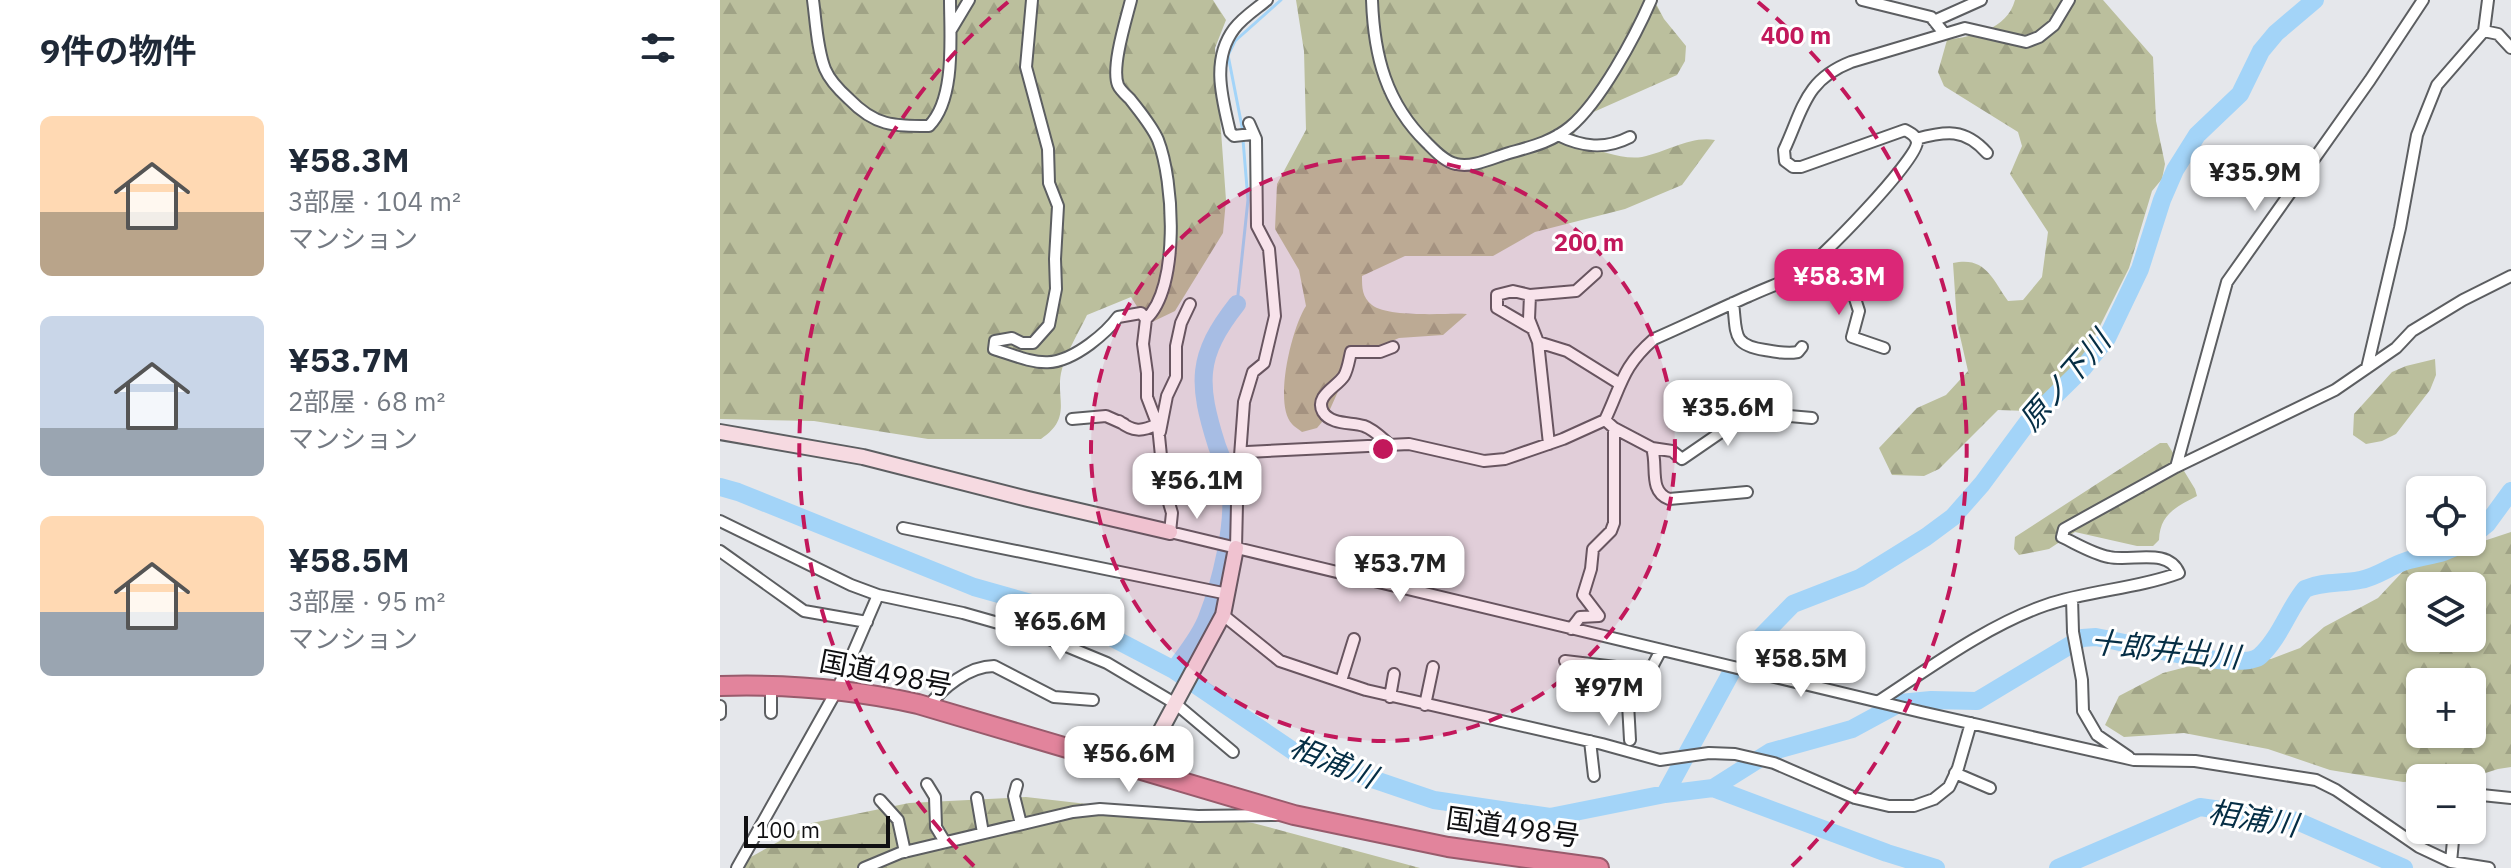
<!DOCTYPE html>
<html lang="ja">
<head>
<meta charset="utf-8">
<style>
	:root { --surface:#fff; --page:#f2f2f3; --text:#1f2937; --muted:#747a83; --accent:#db2777 }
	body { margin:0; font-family:"IBM Plex Sans","Noto Sans JP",sans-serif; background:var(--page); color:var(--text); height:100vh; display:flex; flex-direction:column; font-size:30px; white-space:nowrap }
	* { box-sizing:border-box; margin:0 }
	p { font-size:26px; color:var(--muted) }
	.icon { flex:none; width:44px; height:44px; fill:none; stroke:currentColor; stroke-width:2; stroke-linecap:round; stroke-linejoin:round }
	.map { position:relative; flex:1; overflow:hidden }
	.sheet { display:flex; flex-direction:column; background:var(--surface); width:720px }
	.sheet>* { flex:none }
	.fabs { position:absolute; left:1686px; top:476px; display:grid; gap:16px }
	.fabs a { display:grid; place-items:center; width:80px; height:80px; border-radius:12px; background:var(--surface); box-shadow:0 2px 6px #0004; font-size:40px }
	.scale { position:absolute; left:24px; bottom:20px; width:146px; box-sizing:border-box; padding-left:8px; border:4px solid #101012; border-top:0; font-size:22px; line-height:28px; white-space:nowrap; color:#101012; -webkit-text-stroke:6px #fff; paint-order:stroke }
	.price { position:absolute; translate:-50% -68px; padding:0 18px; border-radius:16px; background:#fff; color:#222; font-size:26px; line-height:52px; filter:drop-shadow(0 2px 4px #0008) }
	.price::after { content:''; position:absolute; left:50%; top:48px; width:24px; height:18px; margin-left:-12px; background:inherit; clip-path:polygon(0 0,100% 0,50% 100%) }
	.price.selected { background:var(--accent); color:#fff }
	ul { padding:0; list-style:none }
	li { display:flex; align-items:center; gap:24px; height:200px; padding:0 40px }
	li span { display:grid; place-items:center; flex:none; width:224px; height:160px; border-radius:12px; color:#555 }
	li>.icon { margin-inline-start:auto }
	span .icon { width:96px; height:96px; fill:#fffc; stroke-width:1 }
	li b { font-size:34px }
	h2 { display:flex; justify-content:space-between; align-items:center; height:96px; padding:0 40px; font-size:34px }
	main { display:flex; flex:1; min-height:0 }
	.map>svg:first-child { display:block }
	.forest { fill:url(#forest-firs); fill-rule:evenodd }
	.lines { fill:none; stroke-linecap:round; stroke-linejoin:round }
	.stream { stroke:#a3d4f8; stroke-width:3 }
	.river { stroke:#a3d4f8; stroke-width:18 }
	.street-casing { stroke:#5c5e61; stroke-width:14 }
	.secondary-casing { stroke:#5c5e61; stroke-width:18 }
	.highway-casing { stroke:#985b6c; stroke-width:22 }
	.street { stroke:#fff; stroke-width:10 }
	.secondary { stroke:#f6dae1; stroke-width:14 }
	.highway { stroke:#e2849c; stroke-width:18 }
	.ring { fill:none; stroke:#c2185b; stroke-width:4; stroke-dasharray:14 10 }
	.labels { text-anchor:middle; stroke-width:6; stroke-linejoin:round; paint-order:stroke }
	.street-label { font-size:28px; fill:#101012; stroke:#fff }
	.water-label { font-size:30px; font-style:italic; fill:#052e45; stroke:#fff }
	.centre { fill:#c2185b; stroke:#fff; stroke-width:4 }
	.ring-label { font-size:24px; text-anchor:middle; font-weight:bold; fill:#c2185b; stroke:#fff; stroke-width:6; stroke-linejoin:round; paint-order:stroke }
</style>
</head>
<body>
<main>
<section class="sheet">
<h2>9件の物件<svg class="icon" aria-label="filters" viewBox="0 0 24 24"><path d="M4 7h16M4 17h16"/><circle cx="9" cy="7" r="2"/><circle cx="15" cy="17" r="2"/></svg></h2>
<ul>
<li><span style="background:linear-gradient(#ffd9b3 60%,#b9a48a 0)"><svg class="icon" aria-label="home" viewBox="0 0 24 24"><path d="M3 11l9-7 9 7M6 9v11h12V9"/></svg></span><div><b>¥58.3M</b><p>3部屋 · 104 m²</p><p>マンション</p></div></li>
<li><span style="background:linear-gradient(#c9d6e8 70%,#9aa5b1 0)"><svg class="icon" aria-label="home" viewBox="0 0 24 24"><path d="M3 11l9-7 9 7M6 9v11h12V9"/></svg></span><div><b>¥53.7M</b><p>2部屋 · 68 m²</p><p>マンション</p></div></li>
<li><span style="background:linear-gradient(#ffd9b3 60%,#9aa5b1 0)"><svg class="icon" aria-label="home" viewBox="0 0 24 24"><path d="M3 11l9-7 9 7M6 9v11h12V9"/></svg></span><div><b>¥58.5M</b><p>3部屋 · 95 m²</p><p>マンション</p></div></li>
</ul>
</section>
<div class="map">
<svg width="1791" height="868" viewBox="0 0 1791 868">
	<defs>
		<pattern id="forest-firs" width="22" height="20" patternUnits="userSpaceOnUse" patternTransform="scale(2)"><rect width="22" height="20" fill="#bbbf9d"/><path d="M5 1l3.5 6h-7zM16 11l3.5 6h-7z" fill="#a0a386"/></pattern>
	</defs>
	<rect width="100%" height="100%" fill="#e5e7eb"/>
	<path class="forest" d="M0,0H493L506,20L495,48L506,200L503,233L455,311L428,324L411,297L367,315C359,332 347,351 342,369C334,397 354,417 321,439H208L94,421L0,419Z
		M576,0H934L944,19L966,46L965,61L957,75L860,118L853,131L861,145C880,150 902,160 922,157C948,152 969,136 995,140L962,185L905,209L815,232L773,256H685L642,276C642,288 642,297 652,305C669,318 724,313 747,314L723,335L679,338L633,358L607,416L597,428L582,432C579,429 574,427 572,424C553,404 572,327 586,306L579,270L555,229L557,184L586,130L584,51Z
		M1295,0H1383L1433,57L1436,121L1445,164L1442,179L1432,191L1409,268L1356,374L1308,411L1278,410L1219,469L1204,476L1172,475L1159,448L1197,408L1226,395L1248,371L1237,323L1233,263C1265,256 1272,278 1288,301L1303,300L1322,277L1328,232L1290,174L1302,146L1298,132L1224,86L1218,72L1227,40C1253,36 1287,30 1295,0Z
		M1715,359L1716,375L1710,390L1676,434L1662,441L1646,444L1633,435L1634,414L1672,372L1686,366Z
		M1440,443H1447L1475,489L1477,496C1456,507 1440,514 1439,540L1433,546H1417L1355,532L1329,549L1299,555L1294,549L1295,537Z
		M1791,532V767L1778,769L1750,778H1700V781L1683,782L1610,770L1548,749L1464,733L1404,737L1385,725L1399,696L1443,673L1474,665L1551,659L1580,648L1604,627L1658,598L1688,566ZM1700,586H1752V638H1700ZM1752,682V734H1700V682Z
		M306,797L533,823L700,868H11L92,823L189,803Z"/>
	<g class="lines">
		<path class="stream" d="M523,132L508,55L515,41L561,0
			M517,304L528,200L523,140"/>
		<path class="river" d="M0,487L18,492L254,587L343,612L454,670L576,753L714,800L830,817L945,794L993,788L1167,853L1216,868
			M1752,536L1767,524L1791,491
			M1033,645L1073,604L1140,578L1206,537L1233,517L1262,484L1307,423L1364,367L1387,338L1420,269L1442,200L1455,170L1477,135L1520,94L1541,51L1556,33L1595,0
			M454,670C465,654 480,637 487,618C500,585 516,523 510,486C508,473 502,459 497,446C477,383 476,356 517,304
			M993,788L1050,752L1132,729L1180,703L1211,700L1257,701L1362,638L1376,637C1404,642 1521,673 1540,656C1560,638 1569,608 1585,589C1603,581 1622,584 1640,580C1657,577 1670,566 1686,561C1709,554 1722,556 1744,542
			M945,794L1011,673
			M1338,868L1480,807L1577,821L1684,868"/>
		<defs>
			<path id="street" d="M93,0C96,22 97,49 105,69C110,81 119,90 129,99C155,126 173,126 209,126C236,99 230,36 230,0
				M312,0L306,67L328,149L329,183L338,206L335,259L336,289L329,325L313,343H302L292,338L275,341L274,349C317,363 332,372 370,344C382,335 390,328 398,317L421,313L426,319
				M411,0C406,20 391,67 398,85C400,90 407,96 410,99C420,112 432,126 438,140C454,181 460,288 426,319L423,344L427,373V397L438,426L444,486L452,513L450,532L1201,712L1414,760L1475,761L1596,780L1616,790L1699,847L1731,862L1769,868
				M652,0C654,56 666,103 707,143C715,151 725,162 736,164C753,168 772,158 789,153C810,147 832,142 850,127C880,102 915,37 931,0
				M1142,0L1211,17L1224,33
				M1214,21L1261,0
				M231,30L249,0
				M1764,31L1778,34L1791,48
				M532,134L514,136L510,132C502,98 491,60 514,29C522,18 536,9 547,0
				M838,135C862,147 885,150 910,137
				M1196,139C1226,131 1245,128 1267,153
				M1082,273L1086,279L1130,283L1139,311L1132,337L1164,348
				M810,295L793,291L777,295V308L813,329
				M1013,303C1017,333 1011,345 1045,350C1056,352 1067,354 1078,352L1082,347
				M818,342L809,319L810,295L856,291L876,273
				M1647,368L1680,228L1697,135L1717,85L1764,31L1768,0
				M352,419L386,416L404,424
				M399,421C413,432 422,432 437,424
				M894,428L932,448C938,466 928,491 949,499L1027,492
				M440,432L447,396L456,377V346L461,323L470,304
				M669,444C662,438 653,429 644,426C631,422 611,425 603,412C594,396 617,387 624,376C628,369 629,360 631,352H660L673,347
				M829,444L818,342L847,351L900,384
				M932,448L952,451L962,459L1026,415L1034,413L1092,418
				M520,456L524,402L533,372L544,363L555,316L549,249L537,226L536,139L529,123
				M1456,467L1507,282L1650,80L1703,0
				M0,521L131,585L158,595L243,613L317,634L387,663L456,704L513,752
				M183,528L508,594
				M516,548L518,459L527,452L689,444L764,461L785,459L843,439L885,420C902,384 902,367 934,339C966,325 997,310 1029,296C1046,288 1064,282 1079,274C1098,263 1198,159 1197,142C1196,135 1190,133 1185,130L1081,167H1073L1065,161L1064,150C1083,109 1085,80 1131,62L1245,28L1306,42L1319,37L1334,25L1349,0
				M0,551L84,611L147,622
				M1352,598L1353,632L1362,680L1363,711L1377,735L1409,757
				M503,615L560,661L646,690L882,744L940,760L989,753L1015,754L1054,763L1135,798L1169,806H1194L1214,799L1229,787L1238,768L1251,723
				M851,629L860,617L879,616L863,595L871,569L873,549L891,531L894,523V428L885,420
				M845,661L896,667H932L941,650
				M906,667L910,740
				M621,681L634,639
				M51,684V713
				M670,697L674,674
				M1159,701C1211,667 1268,625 1326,605C1369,590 1416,589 1459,573C1448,547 1411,562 1389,557C1373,554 1357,544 1342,537L1344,529L1456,467L1615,390L1676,348L1692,331L1743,300L1791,276
				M705,705L713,667
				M0,706V714
				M208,707C222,688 249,666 274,666L334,697L373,700
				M870,741L874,776
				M1235,773L1270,788
				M207,784L215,797L216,827L225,842
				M297,785L294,796L301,824
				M1752,794L1791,798
				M257,798L263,833
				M160,800L178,820L185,852
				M1731,862L1734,830
				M17,868L117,690L158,595
				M144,868L180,853L353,812L380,809L478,816L556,815"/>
			<path id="secondary" d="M0,432L143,457L308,499L450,532
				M420,769L503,615L516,548"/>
			<path id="highway" d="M0,686C68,684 132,689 198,704L574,815L728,847L879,868"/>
		</defs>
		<use href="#street" class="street-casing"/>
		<use href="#secondary" class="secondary-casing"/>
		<use href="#highway" class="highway-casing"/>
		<use href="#street" class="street"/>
		<use href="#secondary" class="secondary"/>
		<use href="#highway" class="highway"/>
	</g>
	<circle cx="663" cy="449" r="292" fill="#c2185b" fill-opacity=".12"/>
	<g class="ring">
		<circle cx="663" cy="449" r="292"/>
		<path d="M254 866A584 584 0 0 1 288 2M1038 2A584 584 0 0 1 1072 866"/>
	</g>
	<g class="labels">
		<g class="street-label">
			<text transform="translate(166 673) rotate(11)" y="10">国道498号</text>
			<text transform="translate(793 827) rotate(8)" y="10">国道498号</text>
		</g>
		<g class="water-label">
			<text transform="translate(1345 381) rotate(-49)" y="10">原ノ下川</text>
			<text transform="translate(1445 650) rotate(6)" y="10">十郎井出川</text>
			<text transform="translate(613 762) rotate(22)" y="10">相浦川</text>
			<text transform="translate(1533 819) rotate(9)" y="10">相浦川</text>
		</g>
	</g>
	<circle cx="663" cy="449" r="12" class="centre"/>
	<g class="ring-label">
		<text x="1076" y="44">400 m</text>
		<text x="869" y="251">200 m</text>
	</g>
</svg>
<div class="fabs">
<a><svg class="icon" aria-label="locate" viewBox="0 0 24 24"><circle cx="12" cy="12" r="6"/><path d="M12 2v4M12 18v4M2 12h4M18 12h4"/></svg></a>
<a><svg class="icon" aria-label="layers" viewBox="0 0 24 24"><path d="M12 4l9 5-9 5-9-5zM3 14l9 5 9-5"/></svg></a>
<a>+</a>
<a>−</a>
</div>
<div class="scale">100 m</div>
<b class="price" style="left:1535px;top:213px">¥35.9M</b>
<b class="price selected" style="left:1119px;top:317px">¥58.3M</b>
<b class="price" style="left:1008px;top:448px">¥35.6M</b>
<b class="price" style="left:477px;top:521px">¥56.1M</b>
<b class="price" style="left:680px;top:604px">¥53.7M</b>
<b class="price" style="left:340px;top:662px">¥65.6M</b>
<b class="price" style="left:1081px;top:699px">¥58.5M</b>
<b class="price" style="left:889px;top:728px">¥97M</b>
<b class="price" style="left:409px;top:794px">¥56.6M</b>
</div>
</main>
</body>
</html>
